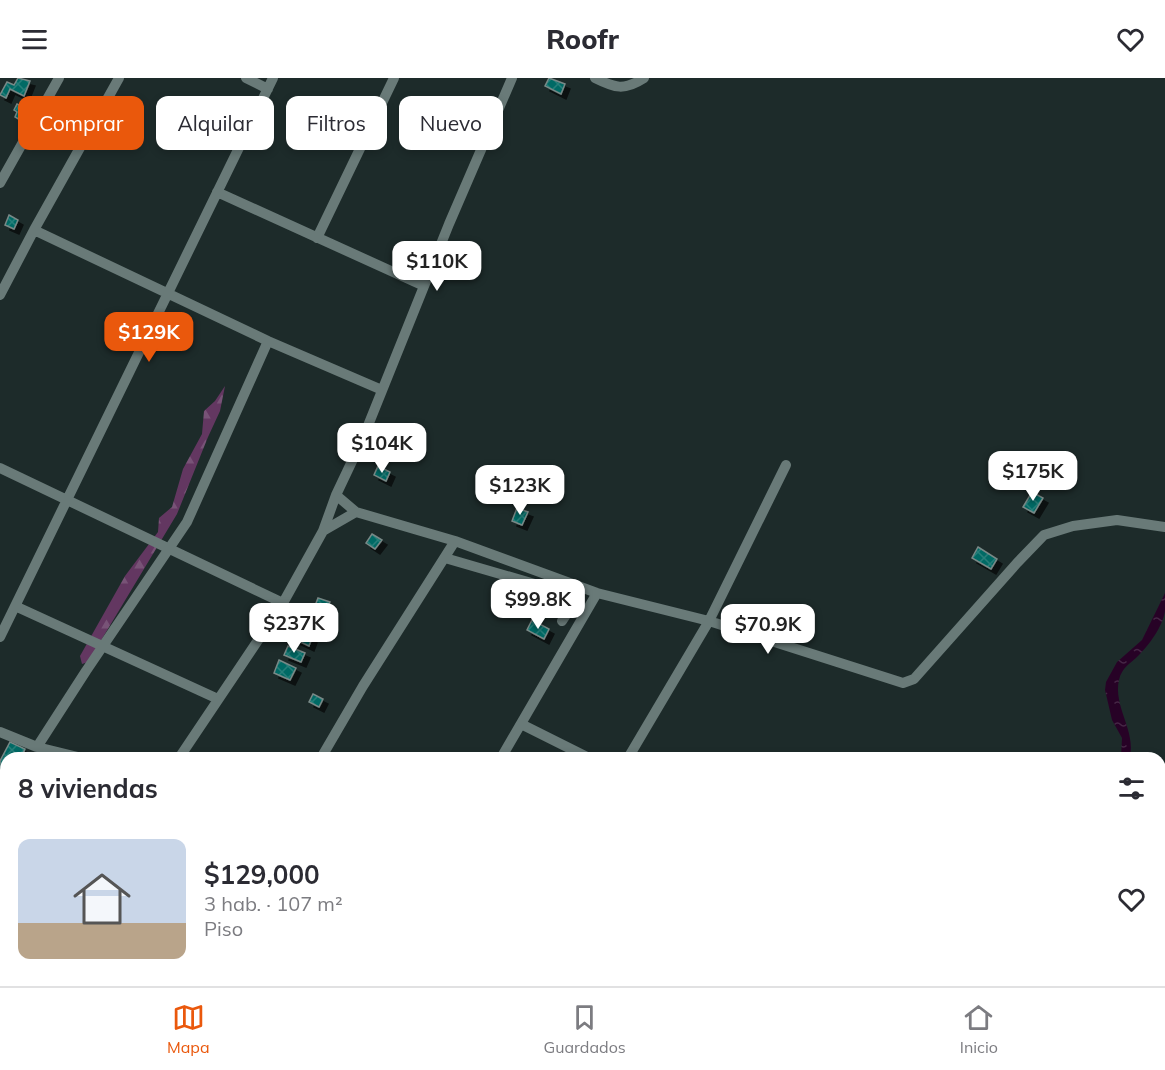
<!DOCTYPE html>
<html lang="es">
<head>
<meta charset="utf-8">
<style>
	:root { --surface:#fff; --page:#f2f2f3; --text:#2b2b33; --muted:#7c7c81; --line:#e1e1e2; --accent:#ea580c }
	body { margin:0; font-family:Mulish,sans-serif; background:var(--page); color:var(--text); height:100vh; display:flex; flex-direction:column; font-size:22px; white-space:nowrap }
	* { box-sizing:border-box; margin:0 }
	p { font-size:20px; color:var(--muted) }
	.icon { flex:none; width:33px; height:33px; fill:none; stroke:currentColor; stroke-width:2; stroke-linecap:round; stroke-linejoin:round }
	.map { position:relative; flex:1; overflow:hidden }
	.drawer { position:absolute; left:0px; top:674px; width:1166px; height:236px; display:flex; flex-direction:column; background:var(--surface); border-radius:18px 18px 0 0; box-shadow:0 3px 9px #0003 }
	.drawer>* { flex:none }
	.hud { position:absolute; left:18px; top:18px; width:600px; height:54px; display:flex; gap:12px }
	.price { position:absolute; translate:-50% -51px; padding:0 14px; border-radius:12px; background:#fff; color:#222; font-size:20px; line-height:39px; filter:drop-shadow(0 2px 3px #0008) }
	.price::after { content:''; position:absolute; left:50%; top:36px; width:18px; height:14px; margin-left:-9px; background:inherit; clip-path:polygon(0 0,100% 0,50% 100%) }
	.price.on { background:var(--accent); color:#fff }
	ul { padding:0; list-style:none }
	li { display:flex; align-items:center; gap:18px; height:150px; padding:0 18px }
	li span { display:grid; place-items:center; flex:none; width:168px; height:120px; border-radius:12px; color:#555 }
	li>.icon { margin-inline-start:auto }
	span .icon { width:72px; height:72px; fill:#fffc; stroke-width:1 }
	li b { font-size:26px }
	h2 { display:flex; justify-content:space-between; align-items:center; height:72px; padding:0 18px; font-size:26px }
	.pill { padding:0 21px; border-radius:12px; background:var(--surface); box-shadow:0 3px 9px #0003; font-size:21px; line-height:54px }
	.pill.on { background:var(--accent); color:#fff }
	header { display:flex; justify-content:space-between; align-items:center; height:78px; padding:0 18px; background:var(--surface); font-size:27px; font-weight:800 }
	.tabs { display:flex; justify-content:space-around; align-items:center; height:84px; border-top:2px solid var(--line); background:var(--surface); font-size:16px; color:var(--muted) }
	.tabs a { display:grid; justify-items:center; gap:3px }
	.tabs .on { color:var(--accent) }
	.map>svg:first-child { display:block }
	.forest { fill:url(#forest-firs) }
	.water { fill:url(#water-ripples) }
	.building { fill:url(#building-cross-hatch); stroke:#788987; stroke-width:1.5; filter:url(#shadow) }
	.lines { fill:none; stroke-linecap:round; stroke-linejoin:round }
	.minor { stroke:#697a78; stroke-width:10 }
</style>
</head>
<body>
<header><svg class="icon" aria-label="menu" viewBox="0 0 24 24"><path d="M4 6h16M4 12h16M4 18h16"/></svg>Roofr<svg class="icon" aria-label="heart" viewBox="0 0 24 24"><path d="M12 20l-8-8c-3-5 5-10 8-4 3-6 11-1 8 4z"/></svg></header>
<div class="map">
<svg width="1165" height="908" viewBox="0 0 1165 908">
	<defs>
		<pattern id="forest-firs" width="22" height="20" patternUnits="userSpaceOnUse" patternTransform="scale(1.5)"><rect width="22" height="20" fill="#633761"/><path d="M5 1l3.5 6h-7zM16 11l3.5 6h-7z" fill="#785377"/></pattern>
		<pattern id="water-ripples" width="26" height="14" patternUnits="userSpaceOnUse" patternTransform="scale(1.5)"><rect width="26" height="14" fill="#270226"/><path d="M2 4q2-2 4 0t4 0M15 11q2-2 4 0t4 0" fill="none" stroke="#452645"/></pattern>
		<pattern id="building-cross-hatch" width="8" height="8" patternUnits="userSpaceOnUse" patternTransform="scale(1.5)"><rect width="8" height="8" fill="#026a65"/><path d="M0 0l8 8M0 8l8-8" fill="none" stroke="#267f7a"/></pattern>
		<filter id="shadow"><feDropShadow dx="5" dy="5" stdDeviation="0" flood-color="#0009"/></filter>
	</defs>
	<rect width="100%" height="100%" fill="#1d2b2a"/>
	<path class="forest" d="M225,308L220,333L208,359L177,436L88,584L82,586L80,578L125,498L158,454L159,440L172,429L183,391L202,356L204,333L215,323Z"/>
	<path class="water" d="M1165,515C1165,521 1165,527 1165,533C1163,548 1149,567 1139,577C1130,586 1122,589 1119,602C1113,628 1136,653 1130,679H1121L1122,660L1112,642L1105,612L1106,604L1117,584L1142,562Z"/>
	<path class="building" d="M18,0L30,3L24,18L10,11L6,20L0,17L7,4L14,7Z
		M549,0L565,6L561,16L545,8Z
		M17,26L26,31L20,42L15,39L17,34L14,32Z
		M9,137L18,142L14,151L5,147Z
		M378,388L390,394L386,403L374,397Z
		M1032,414L1043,420L1034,435L1023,429Z
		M517,430L528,434L522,447L512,443Z
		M372,456L382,462L375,471L366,465Z
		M978,469L997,481L991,491L972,480Z
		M318,520L330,524L324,538L313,533Z
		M310,537L323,543L318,554L309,551L312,545L308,543Z
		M532,542L549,551L544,561L527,552Z
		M293,552L312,560L309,568L290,559Z
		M288,568L305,575L301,584L284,577Z
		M279,582L296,590L290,602L274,595Z
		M313,616L323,621L319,629L309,624Z
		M10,664L25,671L21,680H6V707L0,704V683Z"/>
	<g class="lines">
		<path class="minor" d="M246,0L268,11
			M595,0C615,10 624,13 644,0
			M0,105L59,0
			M217,114L424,208
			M34,152L268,263L382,312
			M317,160L394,0
			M0,217L34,152L119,0
			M0,390L283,525
			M336,417L356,434L455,463L597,515L709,543L903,605L914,601L922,592L1017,485L1044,457L1073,448L1117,442L1165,449
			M323,453L356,434
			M445,480L562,514L570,524V531L562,543
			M15,528L218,621
			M0,559L273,0
			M521,646L589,680
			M0,654L37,669L82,680
			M37,669L86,593L187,444L268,263
			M179,680L283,525L323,453L336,417L363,360L449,146L512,0
			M321,680L363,608L455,463
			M501,680L597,515
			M628,680L709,543L786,387
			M0,757L6,760
			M236,903L245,908
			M560,903L569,908
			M18,908L22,903
			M166,908L170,903
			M190,908L193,903
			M321,908L324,903
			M458,908L461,903"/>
	</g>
</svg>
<b class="price" style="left:437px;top:214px">$110K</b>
<b class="price on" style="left:149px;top:285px">$129K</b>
<b class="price" style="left:382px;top:396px">$104K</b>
<b class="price" style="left:1033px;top:424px">$175K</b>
<b class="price" style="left:520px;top:438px">$123K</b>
<b class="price" style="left:538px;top:552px">$99.8K</b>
<b class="price" style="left:294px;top:576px">$237K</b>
<b class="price" style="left:768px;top:577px">$70.9K</b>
<div class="hud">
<a class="pill on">Comprar</a>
<a class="pill">Alquilar</a>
<a class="pill">Filtros</a>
<a class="pill">Nuevo</a>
</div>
<section class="drawer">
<h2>8 viviendas<svg class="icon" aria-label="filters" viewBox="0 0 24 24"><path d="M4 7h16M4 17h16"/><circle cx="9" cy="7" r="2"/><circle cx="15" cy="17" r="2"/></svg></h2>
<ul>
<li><span style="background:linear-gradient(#c9d6e8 70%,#b9a48a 0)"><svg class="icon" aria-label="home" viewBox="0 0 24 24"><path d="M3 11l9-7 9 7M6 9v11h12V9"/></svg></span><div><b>$129,000</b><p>3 hab. · 107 m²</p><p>Piso</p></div><svg class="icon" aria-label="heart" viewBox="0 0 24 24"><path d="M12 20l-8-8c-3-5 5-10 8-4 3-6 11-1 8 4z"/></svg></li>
</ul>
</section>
</div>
<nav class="tabs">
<a class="on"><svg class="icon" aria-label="map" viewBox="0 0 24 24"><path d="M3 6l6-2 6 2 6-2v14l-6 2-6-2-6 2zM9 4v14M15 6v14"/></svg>Mapa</a>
<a><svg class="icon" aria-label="saved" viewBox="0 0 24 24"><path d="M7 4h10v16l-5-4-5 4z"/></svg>Guardados</a>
<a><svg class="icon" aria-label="home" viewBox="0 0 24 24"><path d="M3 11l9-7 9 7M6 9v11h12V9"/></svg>Inicio</a>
</nav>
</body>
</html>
